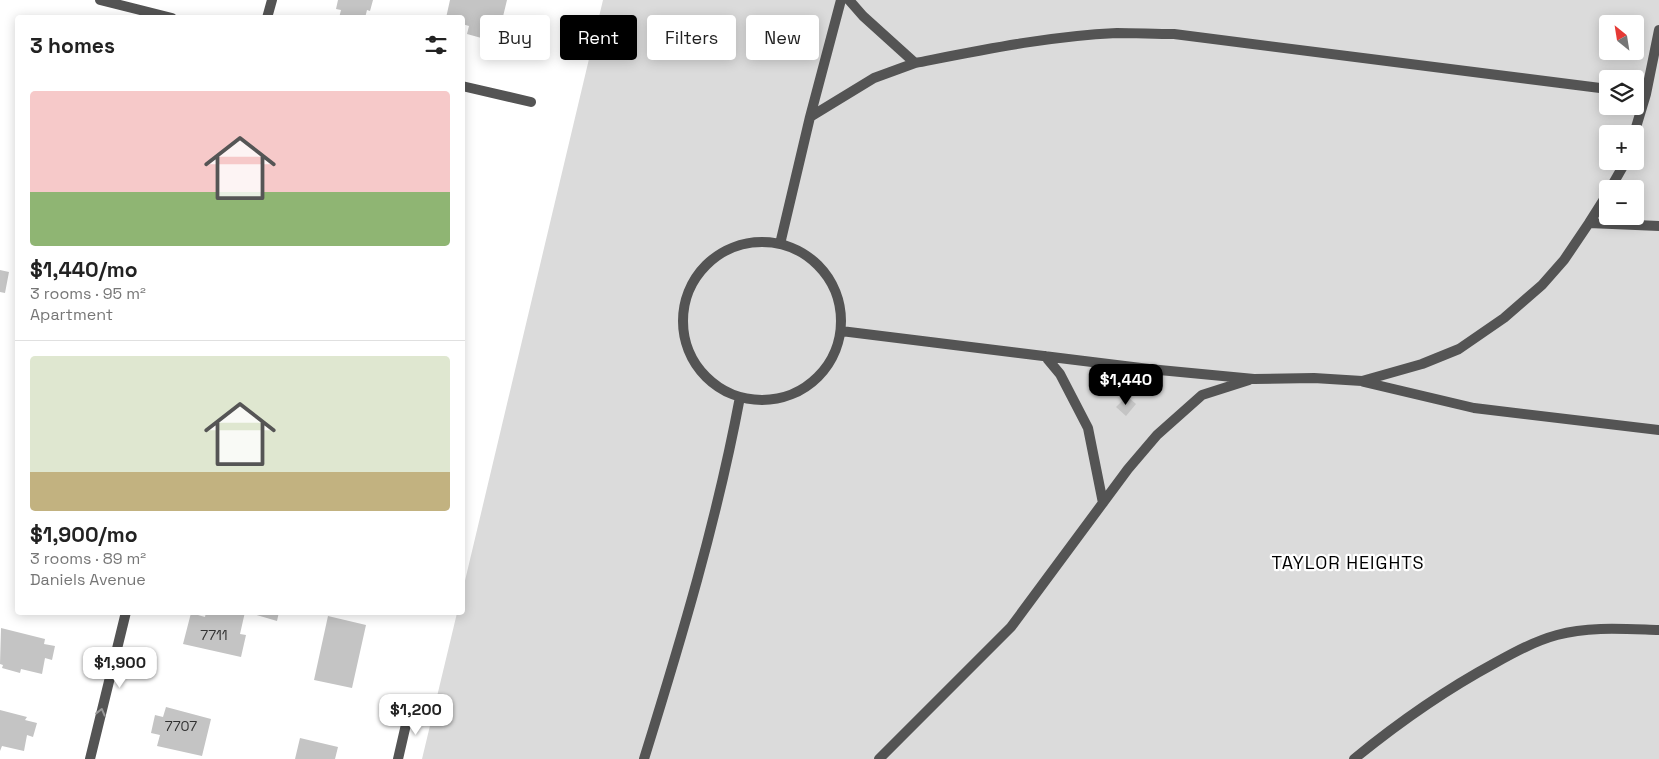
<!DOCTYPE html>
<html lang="en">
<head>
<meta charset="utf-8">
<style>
	:root { --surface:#fff; --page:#f6f6f6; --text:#222; --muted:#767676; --line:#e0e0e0; --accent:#000 }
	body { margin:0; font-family:"Space Grotesk",sans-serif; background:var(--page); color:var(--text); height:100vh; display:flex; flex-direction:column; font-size:19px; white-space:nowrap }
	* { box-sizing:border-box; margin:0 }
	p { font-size:16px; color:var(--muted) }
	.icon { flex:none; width:28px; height:28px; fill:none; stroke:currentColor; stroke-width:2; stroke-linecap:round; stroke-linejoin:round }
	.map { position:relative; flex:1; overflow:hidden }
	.panel { position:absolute; left:15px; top:15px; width:450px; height:600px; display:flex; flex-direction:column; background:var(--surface); border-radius:5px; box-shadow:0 2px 12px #0003 }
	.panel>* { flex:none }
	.banner { position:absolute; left:480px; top:15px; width:475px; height:45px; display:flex; gap:10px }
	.needle { width:32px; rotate:330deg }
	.buttons { position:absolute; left:1599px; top:15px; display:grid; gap:10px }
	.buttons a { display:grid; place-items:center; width:45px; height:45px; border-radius:5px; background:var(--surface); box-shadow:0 2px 12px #0003; font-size:25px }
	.price { position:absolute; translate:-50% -42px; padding:0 11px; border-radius:10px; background:#fff; color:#222; font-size:16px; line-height:32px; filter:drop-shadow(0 1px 2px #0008) }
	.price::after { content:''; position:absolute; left:50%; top:30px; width:15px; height:11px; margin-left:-8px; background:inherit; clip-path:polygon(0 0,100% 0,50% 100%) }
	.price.selected { background:var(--accent); color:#fff }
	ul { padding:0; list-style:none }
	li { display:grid; align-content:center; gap:10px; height:265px; padding:0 15px }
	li+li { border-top:1px solid var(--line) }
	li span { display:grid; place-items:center; height:155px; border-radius:5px; color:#555 }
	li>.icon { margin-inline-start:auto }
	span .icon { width:90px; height:90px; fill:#fffc; stroke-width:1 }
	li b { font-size:21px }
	h2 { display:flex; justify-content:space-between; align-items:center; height:60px; padding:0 15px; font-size:21px }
	.chip { padding:0 18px; border-radius:5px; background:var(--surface); box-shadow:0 2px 12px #0003; font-size:18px; line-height:45px }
	.chip.selected { background:var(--accent); color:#fff }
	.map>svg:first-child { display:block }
	.green { fill:#dbdbdb; fill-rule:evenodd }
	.building { fill:#c4c4c4 }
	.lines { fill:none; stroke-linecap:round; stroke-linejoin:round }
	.lane { stroke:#545454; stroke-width:10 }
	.street { stroke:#545454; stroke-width:10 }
	.oneway { stroke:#989898 }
	.labels { text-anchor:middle; stroke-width:4.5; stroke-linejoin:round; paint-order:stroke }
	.number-label { font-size:14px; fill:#313131 }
	.neighbourhood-label { font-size:18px; letter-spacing:1px; fill:#000; stroke:#fff }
</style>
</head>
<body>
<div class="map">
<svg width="1659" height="759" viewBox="0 0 1659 759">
	<rect width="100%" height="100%" fill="#fff"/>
	<path class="green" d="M603,0H1659V759H422L457,613L462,612L463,589ZM1608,24H1635V51H1608ZM1608,79H1635V106H1608ZM1608,134H1635V161H1608ZM1608,189H1635V216H1608Z"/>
	<path class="building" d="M338,0H373L370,11L367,10L365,18H339L341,10L336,9Z
		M450,0H507L499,33L487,30L485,39L467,34L469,26L462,24V18H446Z
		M0,270L9,272L5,293L0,292Z
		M1127,396L1136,404L1126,416L1116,407Z
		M206,612H245L240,634L246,635L241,657L183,644L191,613L205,617Z
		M246,612H279L277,621Z
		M328,616L366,625L352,688L314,680Z
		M1,628L45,639L44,644L55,646L52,660L45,658L42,674L21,669L20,673L2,668L3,665L0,664Z
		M166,707L211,719L202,756L157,746L160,735L151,733L155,715L163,717Z
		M0,710L27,717L25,720L37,723L33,737L27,735L24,751L2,746L0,751Z
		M300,738L338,747L335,759H295Z"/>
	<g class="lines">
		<path class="lane" d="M849,0L863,16L915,63C982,50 1049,36 1117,33C1136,33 1155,34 1174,34L1608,89
			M810,117L841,0
			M1634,134L1646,94L1659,30
			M1610,189L1626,161
			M1589,223L1659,226
			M683 321a79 79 0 1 1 158 0a79 79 0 1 1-158 0Z
			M780,244L810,117L874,78L915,63
			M841,331L1149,369L1254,379L1314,378L1362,381L1422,364L1459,349L1504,318L1542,285L1564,260L1589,223L1608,193
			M1045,356L1060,374L1088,428L1103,503
			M1364,382L1474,408L1659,430
			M644,759C681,640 717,520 740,397
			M879,759L1011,627L1128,469L1157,435L1202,395L1249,380
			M1354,759C1398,723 1445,690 1495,663C1515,652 1535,641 1557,635C1589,626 1626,629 1659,630"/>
		<path class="street" d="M100,0L172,18
			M267,18L272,0
			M462,86L531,102
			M90,759L126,612
			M398,759L410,707"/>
	</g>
	<defs><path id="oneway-chevron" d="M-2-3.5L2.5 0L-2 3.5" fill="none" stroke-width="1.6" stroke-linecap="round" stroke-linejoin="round" transform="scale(1.25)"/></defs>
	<use class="oneway" href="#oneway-chevron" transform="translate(101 712) rotate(-76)"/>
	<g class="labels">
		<g class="number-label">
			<text x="214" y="640">7711</text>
			<text x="181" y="731">7707</text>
		</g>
		<g class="neighbourhood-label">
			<text x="1348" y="569">TAYLOR HEIGHTS</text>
		</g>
	</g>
</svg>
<div class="buttons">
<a><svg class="needle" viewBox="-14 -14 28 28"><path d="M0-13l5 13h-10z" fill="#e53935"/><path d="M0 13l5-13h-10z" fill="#767676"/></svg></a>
<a><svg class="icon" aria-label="layers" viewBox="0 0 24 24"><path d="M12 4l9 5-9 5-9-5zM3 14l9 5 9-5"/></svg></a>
<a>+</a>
<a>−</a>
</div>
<b class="price selected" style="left:1126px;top:406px">$1,440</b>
<b class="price" style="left:120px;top:689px">$1,900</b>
<b class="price" style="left:416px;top:736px">$1,200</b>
<div class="banner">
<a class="chip">Buy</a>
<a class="chip selected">Rent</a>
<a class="chip">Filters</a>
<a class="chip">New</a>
</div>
<section class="panel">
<h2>3 homes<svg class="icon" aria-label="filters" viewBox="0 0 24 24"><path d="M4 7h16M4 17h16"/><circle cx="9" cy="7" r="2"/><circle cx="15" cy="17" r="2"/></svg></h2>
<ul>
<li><span style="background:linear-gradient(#f6c9c9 65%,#8fb573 0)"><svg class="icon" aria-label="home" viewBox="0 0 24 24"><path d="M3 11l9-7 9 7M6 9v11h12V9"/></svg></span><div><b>$1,440/mo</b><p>3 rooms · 95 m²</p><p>Apartment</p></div></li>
<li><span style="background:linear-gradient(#dfe7d0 75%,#c2b280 0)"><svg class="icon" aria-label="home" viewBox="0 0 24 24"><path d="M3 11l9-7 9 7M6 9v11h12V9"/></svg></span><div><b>$1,900/mo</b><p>3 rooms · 89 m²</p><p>Daniels Avenue</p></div></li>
</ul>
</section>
</div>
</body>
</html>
